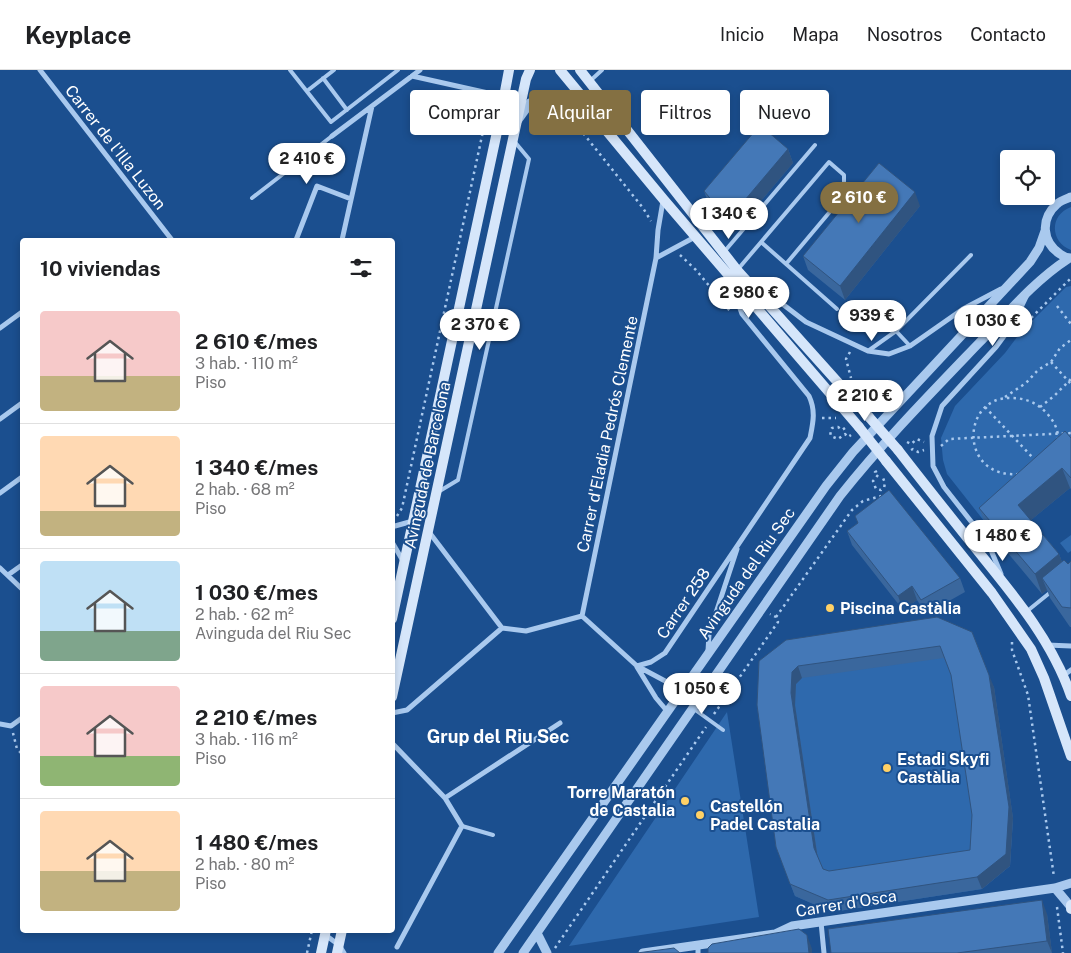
<!DOCTYPE html>
<html lang="es">
<head>
<meta charset="utf-8">
<style>
	:root { --surface:#fff; --page:#f2f2f2; --text:#202124; --muted:#757577; --line:#e0e0e0; --accent:#847042 }
	body { margin:0; font-family:"Public Sans",sans-serif; background:var(--page); color:var(--text); height:100vh; display:flex; flex-direction:column; font-size:19px; white-space:nowrap }
	* { box-sizing:border-box; margin:0 }
	p { font-size:16px; color:var(--muted) }
	.icon { flex:none; width:28px; height:28px; fill:none; stroke:currentColor; stroke-width:2; stroke-linecap:round; stroke-linejoin:round }
	.map { position:relative; flex:1; overflow:hidden }
	.side { position:absolute; left:20px; top:168px; width:375px; height:695px; display:flex; flex-direction:column; background:var(--surface); border-radius:5px; box-shadow:0 2px 8px #0003 }
	.side>* { flex:none }
	.hud { position:absolute; left:410px; top:20px; width:475px; height:45px; display:flex; gap:10px }
	.buttons { position:absolute; left:1000px; top:80px; display:grid; gap:10px }
	.buttons a { display:grid; place-items:center; width:55px; height:55px; border-radius:5px; background:var(--surface); box-shadow:0 2px 8px #0003; font-size:25px }
	.price { position:absolute; translate:-50% -42px; padding:0 11px; border-radius:18px; background:#fff; color:#222; font-size:16px; line-height:32px; filter:drop-shadow(0 1px 2px #0008) }
	.price::after { content:''; position:absolute; left:50%; top:30px; width:15px; height:11px; margin-left:-8px; background:inherit; clip-path:polygon(0 0,100% 0,50% 100%) }
	.price.selected { background:var(--accent); color:#fff }
	ul { padding:0; list-style:none }
	li { display:flex; align-items:center; gap:15px; height:125px; padding:0 20px }
	li+li { border-top:1px solid var(--line) }
	li span { display:grid; place-items:center; flex:none; width:140px; height:100px; border-radius:5px; color:#555 }
	li>.icon { margin-inline-start:auto }
	span .icon { width:60px; height:60px; fill:#fffc; stroke-width:1 }
	li b { font-size:21px }
	h2 { display:flex; justify-content:space-between; align-items:center; height:60px; padding:0 20px; font-size:21px }
	.chip { padding:0 18px; border-radius:5px; background:var(--surface); box-shadow:0 2px 8px #0003; font-size:18px; line-height:45px }
	.chip.selected { background:var(--accent); color:#fff }
	header { display:flex; align-items:center; gap:30px; box-sizing:border-box; height:70px; padding:0 25px; background:var(--surface); border-bottom:1px solid var(--line) }
	header strong { font-size:24px }
	nav { display:flex; gap:28px; margin-inline-start:auto; font-size:18px }
	.map>svg:first-child { display:block }
	.green { fill:#2e69ad }
	.lines { fill:none; stroke-linecap:round; stroke-linejoin:round }
	.path { stroke:#a9c9ee; stroke-width:2.5; stroke-dasharray:2.5 4; stroke-linecap:butt }
	.service { stroke:#a9c9ee; stroke-width:4 }
	.pedestrian { stroke:#a9c9ee; stroke-width:4.5 }
	.minor { stroke:#a9c9ee; stroke-width:5 }
	.tertiary { stroke:#a9c9ee; stroke-width:9 }
	.secondary { stroke:#d6e6fa; stroke-width:10 }
	.secondary-bridge { stroke:#d6e6fa; stroke-width:10 }
	.wall { fill:#3a679d; fill-rule:evenodd }
	.shaded-wall { fill:#305480 }
	.building { fill:#4478b7; stroke:#305480; fill-rule:evenodd }
	.poi-dot { fill:#ffd166; stroke:#1b4f8f; stroke-width:2 }
	.labels { text-anchor:middle; stroke-width:4; stroke-linejoin:round; paint-order:stroke }
	.street-label { font-size:16px; fill:#fff; stroke:#1b4f8f }
	.poi-label { font-size:16px; font-weight:bold; fill:#fff; stroke:#1b4f8f; text-anchor:start }
	.neighbourhood-label { font-size:18px; font-weight:bold; fill:#fff; stroke:#1b4f8f }
</style>
</head>
<body>
<header>
<strong>Keyplace</strong>
<nav><a>Inicio</a><a>Mapa</a><a>Nosotros</a><a>Contacto</a></nav>
</header>
<div class="map">
<svg width="1071" height="883" viewBox="0 0 1071 883">
	<rect width="100%" height="100%" fill="#1b4f8f"/>
	<path class="green" d="M1071,137V180C1050,172 1049,145 1071,137Z
		M1071,216V381L988,456L947,404L943,390L941,368L955,336L1005,283L1020,263L1066,217Z
		M1071,465V481L1068,483L1060,473Z
		M942,559L1013,748L1010,796L982,819L832,842L795,826L781,789L790,582Z
		M727,642L759,847L569,876Z"/>
	<g class="lines">
		<path class="path" d="M567,43L643,138L651,151
			M680,185L696,200L730,241
			M1057,236L1071,254
			M1022,257L1071,208
			M850,282L846,289L851,308
			M1051,292L1071,314
			M1005,327L1026,313L1038,300L1051,292L1060,278L1071,270
			M871,333L873,331L870,326L871,321L875,319L879,320L882,327L877,334L880,337
			M985,337L1035,390
			M1040,337L1054,326L1071,309
			M822,348H836
			M845,358L842,360L838,357L832,358L830,361L831,366L838,369L845,364L848,367L851,365
			M907,372L911,374L917,369L924,372
			M941,376L949,369L1071,363
			M911,380L913,379L918,382L924,380
			M877,401L875,402L878,405L873,411L876,419L881,420L884,418L885,413L883,408L884,407
			M1019,404C958,409 961,325 1012,328C1022,328 1032,331 1040,337C1050,345 1059,357 1058,370
			M397,446L402,438L485,52L487,50
			M776,547L852,440L863,431L881,426
			M1012,572V580L1028,625L1054,807
			M714,644L778,552L776,547L770,544
			M13,663L17,679L22,684
			M1057,837L1063,883
			M555,878L706,657
			M307,883L312,860"/>
		<path class="service" d="M290,0L331,52L398,0
			M323,8L347,40
			M590,11L602,0
			M307,21L334,0
			M252,128L332,66
			M724,182L815,75
			M786,194L837,239
			M739,198L829,92L844,105V125L786,194L761,172
			M896,261L971,185
			M868,281L896,261L910,276
			M438,422L458,410L529,89L514,71
			M1026,542L1052,521
			M694,639L723,660
			M462,756L493,765"/>
		<path class="pedestrian" d="M978,461L988,451"/>
		<path class="minor" d="M40,0L172,170
			M412,6L488,23
			M332,66L420,0
			M296,170L317,116L351,129
			M342,170L372,36
			M656,188L695,167
			M751,210L806,252L868,281L889,284L910,276L963,239L1001,219
			M0,258L22,242
			M0,349L22,333
			M0,423L22,407
			M392,456H395L413,451
			M429,462L502,558L526,561L582,546L637,596L667,612L686,614
			M392,472L403,491
			M0,498L22,519
			M1001,504L988,473L944,417L933,396L932,366L942,336L996,277L1013,254L1026,227
			M8,505L22,495
			M582,546L656,188L658,160L663,131
			M1047,575L1071,576
			M708,581L709,564L737,479
			M637,596L651,592L665,583L810,368C813,353 816,341 809,326L742,244L730,211
			M637,597L656,628L667,641
			M1064,605L1071,600
			M392,643L407,640L502,558
			M0,654L11,656L22,648
			M392,673L445,728L462,756L397,877
			M445,728L560,653
			M821,852L824,883
			M324,864L339,875L344,883
			M698,875V883"/>
		<path class="tertiary" d="M517,51L530,33L549,25L567,27L583,41L596,48
			M1071,127C1066,129 1060,131 1057,134C1040,149 1042,172 1060,184C1064,187 1066,188 1071,188
			M1055,818L1071,837
			M537,863L547,883
			M498,883L826,416L853,382L1030,192L1039,178L1045,161
			M523,883L840,426C883,372 931,323 979,273C1007,244 1034,211 1068,189
			M643,883L775,864L792,856L1055,818L1071,813"/>
		<path class="secondary" d="M560,0L589,35L596,48L664,130L859,357
			M580,0L737,200L869,347
			M898,380C925,415 953,450 981,485C1016,528 1053,573 1071,626
			M886,391L992,523L1031,579L1044,608L1071,686
			M392,549L500,48L509,0
			M392,627L513,69L526,9L530,0
			M1071,835V839
			M321,883L326,860
			M337,883L342,860"/>
		<path class="secondary-bridge" d="M869,347L898,380
			M859,357L886,391"/>
	</g>
	<path class="wall" d="M788,79L793,93L733,164L709,135L704,121Z
		M920,136L845,230L808,200L803,186Z
		M1071,368V419L1070,418L1031,450L1059,484L1062,492L1068,494L1071,491V557H1070L1050,528L1047,520L1042,524L987,458L979,438Z
		M847,461L960,508L965,522L926,544L917,530L903,540L852,475Z
		M937,547L994,617L1013,748L1010,796L982,819L832,842L795,826L776,777L759,591ZM944,588L952,607L972,745L970,780L829,801L823,799L818,788L795,635L796,614L802,608Z
		M1047,844L1052,883H831Z"/>
	<path class="shaded-wall" d="M788,79L793,93L733,164L728,150Z
		M915,122L920,136L845,230L840,216Z
		M1062,398L1070,418L1025,455L1018,435Z
		M1059,484L1067,505L1042,508L1047,520L1042,524L1035,504Z
		M912,516L917,530L903,540L898,526Z
		M798,596L802,608L796,614L795,635L818,790L814,778L791,623L792,602Z
		M989,605L994,617L1013,748L1010,796L982,819L977,807Z
		M1042,830L1047,844L1052,883L1047,871Z
		M807,865L812,879V883H809Z"/>
	<path class="building" d="M760,55L788,79L728,150L704,121Z
		M879,93L915,122L840,216L803,186Z
		M1065,361L1071,368V408L1062,398L1018,435L1059,484L1035,504L979,438Z
		M889,420L960,508L921,530L912,516L898,526L847,461L858,453L855,446Z
		M1064,490L1068,494L1071,491V538L1062,537L1042,508Z
		M937,547L972,562L989,605L1009,737L1006,784L977,807L828,830L790,814L776,777L757,635L759,591L786,570ZM940,576L951,605L972,745L970,780L829,801L823,799L814,778L791,623L792,602L798,596Z
		M1042,830L1047,871L957,883H831L828,859Z
		M799,859L807,865L809,883H708V878L712,874Z
		M674,878L680,883H637Z"/>
	<g class="poi-dot">
		<circle cx="830" cy="538" r="5"/>
		<circle cx="887" cy="698" r="5"/>
		<circle cx="685" cy="731" r="5"/>
		<circle cx="700" cy="745" r="5"/>
	</g>
	<g class="labels">
		<g class="street-label">
			<text transform="translate(116 77) rotate(52)" y="6">Carrer de l'Illa Luzon</text>
			<text transform="translate(607 364) rotate(-78)" y="6">Carrer d'Eladia Pedrós Clemente</text>
			<text transform="translate(427 395) rotate(-78)" y="6">Avinguda de Barcelona</text>
			<text transform="translate(746 503) rotate(-55)" y="6">Avinguda del Riu Sec</text>
			<text transform="translate(683 533) rotate(-56)" y="6">Carrer 258</text>
			<text transform="translate(846 833) rotate(-9)" y="6">Carrer d'Osca</text>
		</g>
		<g class="poi-label">
			<text x="840" y="544">Piscina Castàlia</text>
			<text x="897" y="695">Estadi Skyfi<tspan x="897" dy="18">Castàlia</tspan></text>
			<text x="675" y="728" text-anchor="end">Torre Maratón<tspan x="675" dy="18">de Castalia</tspan></text>
			<text x="710" y="742">Castellón<tspan x="710" dy="18">Padel Castalia</tspan></text>
		</g>
		<g class="neighbourhood-label">
			<text x="498" y="673">Grup del Riu Sec</text>
		</g>
	</g>
</svg>
<div class="buttons">
<a><svg class="icon" aria-label="locate" viewBox="0 0 24 24"><circle cx="12" cy="12" r="6"/><path d="M12 2v4M12 18v4M2 12h4M18 12h4"/></svg></a>
</div>
<b class="price" style="left:307px;top:115px">2 410 €</b>
<b class="price selected" style="left:859px;top:154px">2 610 €</b>
<b class="price" style="left:729px;top:170px">1 340 €</b>
<b class="price" style="left:749px;top:249px">2 980 €</b>
<b class="price" style="left:872px;top:272px">939 €</b>
<b class="price" style="left:993px;top:277px">1 030 €</b>
<b class="price" style="left:480px;top:281px">2 370 €</b>
<b class="price" style="left:865px;top:352px">2 210 €</b>
<b class="price" style="left:1003px;top:492px">1 480 €</b>
<b class="price" style="left:702px;top:645px">1 050 €</b>
<div class="hud">
<a class="chip">Comprar</a>
<a class="chip selected">Alquilar</a>
<a class="chip">Filtros</a>
<a class="chip">Nuevo</a>
</div>
<section class="side">
<h2>10 viviendas<svg class="icon" aria-label="filters" viewBox="0 0 24 24"><path d="M4 7h16M4 17h16"/><circle cx="9" cy="7" r="2"/><circle cx="15" cy="17" r="2"/></svg></h2>
<ul>
<li><span style="background:linear-gradient(#f6c9c9 65%,#c2b280 0)"><svg class="icon" aria-label="home" viewBox="0 0 24 24"><path d="M3 11l9-7 9 7M6 9v11h12V9"/></svg></span><div><b>2 610 €/mes</b><p>3 hab. · 110 m²</p><p>Piso</p></div></li>
<li><span style="background:linear-gradient(#ffd9b3 75%,#c2b280 0)"><svg class="icon" aria-label="home" viewBox="0 0 24 24"><path d="M3 11l9-7 9 7M6 9v11h12V9"/></svg></span><div><b>1 340 €/mes</b><p>2 hab. · 68 m²</p><p>Piso</p></div></li>
<li><span style="background:linear-gradient(#bfe0f5 70%,#7fa58c 0)"><svg class="icon" aria-label="home" viewBox="0 0 24 24"><path d="M3 11l9-7 9 7M6 9v11h12V9"/></svg></span><div><b>1 030 €/mes</b><p>2 hab. · 62 m²</p><p>Avinguda del Riu Sec</p></div></li>
<li><span style="background:linear-gradient(#f6c9c9 70%,#8fb573 0)"><svg class="icon" aria-label="home" viewBox="0 0 24 24"><path d="M3 11l9-7 9 7M6 9v11h12V9"/></svg></span><div><b>2 210 €/mes</b><p>3 hab. · 116 m²</p><p>Piso</p></div></li>
<li><span style="background:linear-gradient(#ffd9b3 60%,#c2b280 0)"><svg class="icon" aria-label="home" viewBox="0 0 24 24"><path d="M3 11l9-7 9 7M6 9v11h12V9"/></svg></span><div><b>1 480 €/mes</b><p>2 hab. · 80 m²</p><p>Piso</p></div></li>
</ul>
</section>
</div>
</body>
</html>
